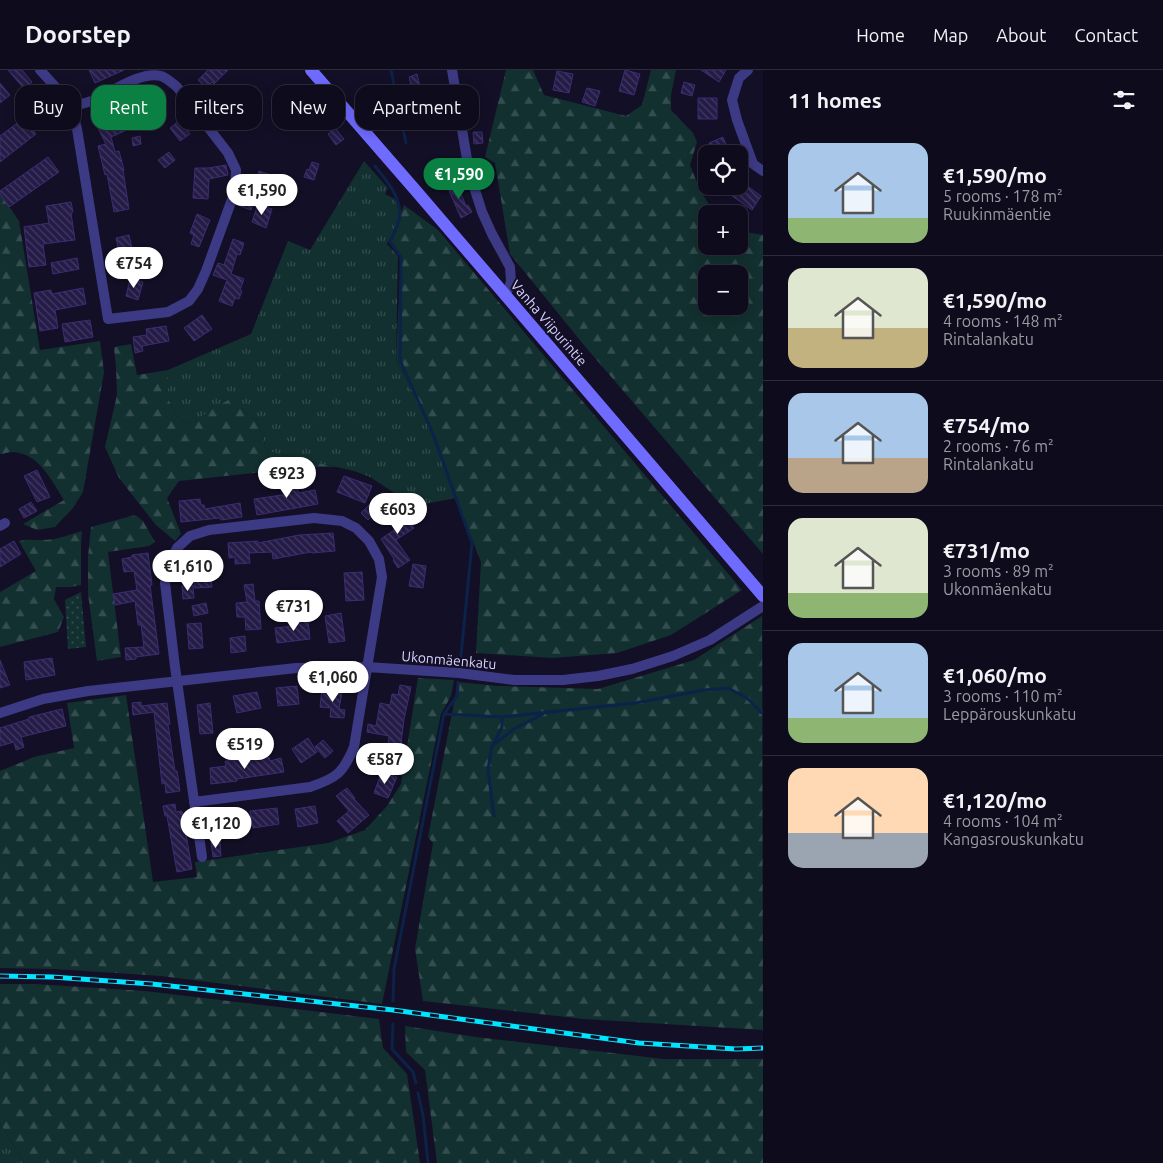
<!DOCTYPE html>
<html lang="en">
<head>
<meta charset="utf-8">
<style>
	:root { --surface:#0e0b1c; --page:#171425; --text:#f1f3f6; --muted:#9b9ba3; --line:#2e2b3b; --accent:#0b8043 }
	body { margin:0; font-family:Ubuntu,sans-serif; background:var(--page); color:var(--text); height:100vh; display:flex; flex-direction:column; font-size:19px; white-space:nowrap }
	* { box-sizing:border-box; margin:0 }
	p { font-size:16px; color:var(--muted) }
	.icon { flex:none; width:28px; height:28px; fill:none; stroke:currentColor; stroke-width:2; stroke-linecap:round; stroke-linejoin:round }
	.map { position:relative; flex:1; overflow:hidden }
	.details { display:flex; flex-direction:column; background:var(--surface); width:400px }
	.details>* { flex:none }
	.top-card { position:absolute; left:15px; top:15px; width:475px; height:45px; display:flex; gap:10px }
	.fabs { position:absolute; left:698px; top:75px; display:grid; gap:10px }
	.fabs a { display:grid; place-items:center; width:50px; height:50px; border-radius:10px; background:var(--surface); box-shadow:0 2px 12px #0003,0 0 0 1px var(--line); font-size:25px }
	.price { position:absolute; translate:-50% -42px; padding:0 11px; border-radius:18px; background:#fff; color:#222; font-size:16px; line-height:32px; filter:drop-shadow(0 1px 2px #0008) }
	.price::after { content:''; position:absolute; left:50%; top:30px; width:15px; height:11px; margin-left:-8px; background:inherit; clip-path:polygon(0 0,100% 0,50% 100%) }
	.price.current { background:var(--accent); color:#fff }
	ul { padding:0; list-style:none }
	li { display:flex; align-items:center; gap:15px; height:125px; padding:0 25px }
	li+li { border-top:1px solid var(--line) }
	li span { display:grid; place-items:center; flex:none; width:140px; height:100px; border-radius:15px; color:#555 }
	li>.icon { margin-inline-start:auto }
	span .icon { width:60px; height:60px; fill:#fffc; stroke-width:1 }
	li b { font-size:21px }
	h2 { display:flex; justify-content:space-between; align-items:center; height:60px; padding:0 25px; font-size:21px }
	.pill { padding:0 18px; border-radius:15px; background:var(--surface); box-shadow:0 2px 12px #0003,0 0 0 1px var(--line); font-size:18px; line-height:45px }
	.pill.current { background:var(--accent); color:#fff }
	header { display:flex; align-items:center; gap:30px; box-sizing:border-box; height:70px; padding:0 25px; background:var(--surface); border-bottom:1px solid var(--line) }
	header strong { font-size:24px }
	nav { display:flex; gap:28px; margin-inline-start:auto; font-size:18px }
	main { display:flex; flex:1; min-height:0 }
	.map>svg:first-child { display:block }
	.grass { fill:url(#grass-tufts) }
	.forest { fill:url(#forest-firs); fill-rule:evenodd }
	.park { fill:url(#park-dots) }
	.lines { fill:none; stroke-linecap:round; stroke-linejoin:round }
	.stream { stroke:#0c2248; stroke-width:3 }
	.building { fill:url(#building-back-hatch); stroke:#3b2d73 }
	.street { stroke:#3d3a85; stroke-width:10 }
	.secondary { stroke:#6f6bff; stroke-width:12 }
	.rail-casing { stroke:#00e5ff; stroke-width:5 }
	.rail { stroke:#130f26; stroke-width:3; stroke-dasharray:9; stroke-linecap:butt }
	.labels { text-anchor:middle; stroke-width:4; stroke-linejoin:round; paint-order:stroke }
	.street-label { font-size:14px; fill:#d9d4ff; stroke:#130f26 }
</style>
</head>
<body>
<header>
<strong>Doorstep</strong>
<nav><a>Home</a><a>Map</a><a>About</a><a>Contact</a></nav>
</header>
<main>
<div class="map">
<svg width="763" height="1093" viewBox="0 0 763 1093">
	<defs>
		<pattern id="grass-tufts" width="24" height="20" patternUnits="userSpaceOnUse" patternTransform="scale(1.25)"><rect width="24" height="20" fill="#12302f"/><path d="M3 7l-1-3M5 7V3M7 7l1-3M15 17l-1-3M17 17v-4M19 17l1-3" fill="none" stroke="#344d4e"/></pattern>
		<pattern id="forest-firs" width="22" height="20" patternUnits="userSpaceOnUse" patternTransform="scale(1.25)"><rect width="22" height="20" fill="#12302f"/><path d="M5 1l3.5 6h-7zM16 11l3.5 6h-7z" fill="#344d4e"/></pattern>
		<pattern id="park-dots" width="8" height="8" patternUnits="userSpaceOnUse" patternTransform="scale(1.25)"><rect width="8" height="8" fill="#12302f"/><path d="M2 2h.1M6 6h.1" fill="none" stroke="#344d4e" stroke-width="1.8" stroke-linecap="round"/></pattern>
		<pattern id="building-back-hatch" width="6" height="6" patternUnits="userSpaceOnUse" patternTransform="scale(1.25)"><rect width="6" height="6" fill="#241b47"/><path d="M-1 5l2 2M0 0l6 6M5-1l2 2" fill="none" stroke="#433b63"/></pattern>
	</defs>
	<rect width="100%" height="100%" fill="#130f26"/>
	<path class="grass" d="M364,91L388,118L385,124L395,129L402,148L387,174L398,186L396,289L448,392L456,428L409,437L396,424L370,407L354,401L267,381L257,350L247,344L241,338L188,354L178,348L168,329V300L251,264L288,171L310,180Z
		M0,1053L24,1093H0Z"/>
	<path class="forest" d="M506,0H533L544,25L626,46L642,35L651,0H676L671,25V40L693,63L697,72L690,95C697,112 704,132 718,144H706V176H739V157L746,162L763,165V484L583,274L510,184L495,93L485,87ZM706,204H739V236H706Z
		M0,123L19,151L40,280L100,271L104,302L83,422L73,438L55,457L37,460L23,454L64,430C51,410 39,383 12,382C8,382 4,384 0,384Z
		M404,135L438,160L742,520L671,565L617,583L552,588L476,583L481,492L456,428L436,371L396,288L401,187L390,172Z
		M131,274L137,305L168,300V329L178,348L188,354L240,323L241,338L247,344L257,350L267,381L336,397H309L179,411L167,428L181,464L175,471L156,455L119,408L105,377L117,325L116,297L114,277Z
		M135,445L143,451L155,472L149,476L108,482L121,587L97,591L88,524V487L91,457Z
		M82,461L81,474V515L71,517H56L54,529L64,547L58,562L0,577V522L36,501L19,471C27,469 34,470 43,470C56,470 69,465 82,461Z
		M762,546L763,960L584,949L423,931L415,879L433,773L428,767L458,612L498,616L598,619L694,590Z
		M418,608L454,610L451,626L441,644L382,934L161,906L54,899L0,898V701L34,687L74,678L67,633L126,625L153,812L197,807L195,792L328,773L365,760L387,736L401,714Z
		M0,914H35L145,921L379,949L383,978L407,1004L420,1093H24L0,1053Z
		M405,956L476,967L664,989H763V1093H437L425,1000L406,982Z"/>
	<path class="park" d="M81,522L86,577L68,579L65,530Z"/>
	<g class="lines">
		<path class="stream" d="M391,0L406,73
			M375,96C386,110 404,130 399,150C397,157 393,165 390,172L401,187L400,290L433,364L472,473L461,586
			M444,644L502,647L635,633L704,620L728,618L747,628L763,644
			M494,673L502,657V647
			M494,746L488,700L492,676L514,659L543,644
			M393,931L394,899L444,644L457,626L458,612
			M393,954L392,979L413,1002L416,1013
			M418,1023L423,1045L428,1093"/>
	</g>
	<path class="building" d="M8,0H22L32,12L24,19Z
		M89,0H124L95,13Z
		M208,0H228L214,14L212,12L206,18L198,10Z
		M625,0L640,4L634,25L619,21Z
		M701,0H726L719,12Z
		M557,1L573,4L569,23L553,20Z
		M417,4L420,17L412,19L409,7Z
		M684,12L695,15L692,26L681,23Z
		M0,13L10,25L0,33Z
		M587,18L600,21L595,36L582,32Z
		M302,19L308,28L297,35L291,27Z
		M159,23L164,36L142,46L136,33Z
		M41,26L57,48L49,54L33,32Z
		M698,28H717V49H698Z
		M119,38L129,59L111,67L115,82L119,81L124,100H123L129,139L114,142L107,104L105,105L98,76L106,74L94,50Z
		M24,48L36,64L0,92V66Z
		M180,50L190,64L180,71L170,58Z
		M335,58L344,69L336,75L328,64Z
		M473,62H482L483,73L474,74Z
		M140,66L141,74L133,76L132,68Z
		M723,67L730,84H714L709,73Z
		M169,82L175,90L165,98L158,90Z
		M48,87L59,102L9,137L0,124V121Z
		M312,92L319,94L314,110L304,107L307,99L309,100Z
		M226,95L228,105L209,109L208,129L193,128L195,98H208Z
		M259,101L274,106L270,120L254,114Z
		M456,112L466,136L468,135L472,142L461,148L447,116Z
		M742,112L761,126L752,140L732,126Z
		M242,127L254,131L251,140L240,136Z
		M71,132L73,142L71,143L75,170L43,174L46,195L29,197L24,157L49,153L46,136Z
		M258,134L272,139L266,158L252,152Z
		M197,144L210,150L199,177L191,174L194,165L190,163Z
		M129,165L133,183L120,185L116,168Z
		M233,169L244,173L240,185L237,184L231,204L244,209L240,220L242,221L239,229L235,228L232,236L219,231L227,210L213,205L218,193L224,195Z
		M77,188L79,199L53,204L51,193Z
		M130,209L143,212L138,230L126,226Z
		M83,218L86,234L55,240L58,258L40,261L34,223L51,220L52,224Z
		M202,245L212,259L194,271L184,258Z
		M90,250L93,267L65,272L62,254Z
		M166,256L169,271L142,276L143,281L135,283L133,267L147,265L146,259Z
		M37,400L50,427L37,432L24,406Z
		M296,400L298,423L315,420L318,434L257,445L254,429L289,424L287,401Z
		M344,406L372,416L365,433L337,422Z
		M200,429L201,435H204L205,439L240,433L242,447L221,450L220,448L181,452L179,431Z
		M31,432L37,441L24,448L19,439Z
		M371,433L378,440L368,450L361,443Z
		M398,434L414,458L396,470L410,490L398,498L393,490L394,489L381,469L397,458L386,442Z
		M333,463L335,481L312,483L311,482L273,489L272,482L249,483L250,493L235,494V487L229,488L228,473L258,471V473L299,465Z
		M14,471L21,484L0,497V479Z
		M148,483L152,515H150L159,584L136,587V589L126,590L125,578L144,577L141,555H138L135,531L115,535L113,524L137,520L134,501L124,502L122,489L132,487V485Z
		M209,491L212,517L195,518L193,493Z
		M413,494L426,496L423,518L409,516Z
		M362,502L364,530L346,531L344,503Z
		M253,514L255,531H259L261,559L246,560L245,547H237L236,533L247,532L244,515Z
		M193,515L194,528L183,529L182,516Z
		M206,533L208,543L194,546L192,536Z
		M341,543L345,571L329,573L325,546Z
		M308,550L310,569L277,573L275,558L293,556L292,551Z
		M201,553L203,578L189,579L187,554Z
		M245,566L246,581L231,583L230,568Z
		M52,588L55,605L26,610L24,592Z
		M0,590L10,615L0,618Z
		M400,615L411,617L404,649L400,681L388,679L389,666L367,662L368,654L376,656L380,633L390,635L392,624L398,625Z
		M297,616L299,634L278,636L276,618Z
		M322,620L342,622L339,639L345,640L344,648L330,647L331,638L320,637Z
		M257,622L261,638L237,643L233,626Z
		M141,632V636L167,633L170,654H168L175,701H177L180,721L166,723L165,713L162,714L154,642L133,645L132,633Z
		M210,633L213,663L200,664L197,635Z
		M62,639L66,656L21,667L24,677L16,680L14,672L0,676V658L29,649V647Z
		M308,668L317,682L301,693L292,679Z
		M323,670L333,681L325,688L315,677Z
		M269,687L270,691L281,688L284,702L237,709V711L211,714L210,698L226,696L225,691L242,690V691Z
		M365,692L378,694L377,703L364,701Z
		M382,701L397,707L388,728L374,723Z
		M347,718L355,728L354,729L369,745L348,763L337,751L349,741L336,726Z
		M175,734L176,742L182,741L192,799L177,802L167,746H165L163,736Z
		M315,736L318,753L298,757L295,739Z
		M277,738L279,754L253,758L250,741Z
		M236,743L240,765L222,769L218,748Z
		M220,771L221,786L213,787L211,772Z"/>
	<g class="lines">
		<path class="street" d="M40,0L61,23L71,37L77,59L108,249L168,242L189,231L198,219L206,201L235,121L236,100L228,83L177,17C172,13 167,8 161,6C140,1 112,22 94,30C87,33 79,34 71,37
			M452,0L469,101L482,142L492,164L510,197L511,211L509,218L505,224
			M748,0L739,8L732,30L737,50L753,94L763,101
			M0,456L5,453
			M0,643L43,629L88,621L296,598L367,597L459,603L514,610H563L598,606L632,599L673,586L710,570L763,536
			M194,732L310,717C337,708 343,703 354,677L382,507L379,489L369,471L356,458L342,451L314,448L209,460L190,466L177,478L169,493L165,513L175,597L202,787"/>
		<path class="secondary" d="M311,0L417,122L763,526"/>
		<defs>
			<path id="rail" d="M0,906L52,907L152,914L393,940L639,973L736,979L763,978"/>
		</defs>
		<use href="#rail" class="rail-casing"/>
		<use href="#rail" class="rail"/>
	</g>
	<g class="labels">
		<g class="street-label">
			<text transform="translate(549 253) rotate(49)" y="5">Vanha Viipurintie</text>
			<text transform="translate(449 590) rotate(5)" y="5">Ukonmäenkatu</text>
		</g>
	</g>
</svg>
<div class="fabs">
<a><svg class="icon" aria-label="locate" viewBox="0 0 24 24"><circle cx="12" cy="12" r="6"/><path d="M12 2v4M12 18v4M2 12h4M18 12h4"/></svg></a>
<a>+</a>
<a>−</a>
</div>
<b class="price current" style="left:459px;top:130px">€1,590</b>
<b class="price" style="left:262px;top:146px">€1,590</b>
<b class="price" style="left:134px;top:219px">€754</b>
<b class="price" style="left:287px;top:429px">€923</b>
<b class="price" style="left:398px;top:465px">€603</b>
<b class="price" style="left:188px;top:522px">€1,610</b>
<b class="price" style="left:294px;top:562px">€731</b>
<b class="price" style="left:333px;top:633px">€1,060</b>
<b class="price" style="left:245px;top:700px">€519</b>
<b class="price" style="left:385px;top:715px">€587</b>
<b class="price" style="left:216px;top:779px">€1,120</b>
<div class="top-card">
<a class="pill">Buy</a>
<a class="pill current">Rent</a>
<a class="pill">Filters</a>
<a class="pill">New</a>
<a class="pill">Apartment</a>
</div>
</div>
<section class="details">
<h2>11 homes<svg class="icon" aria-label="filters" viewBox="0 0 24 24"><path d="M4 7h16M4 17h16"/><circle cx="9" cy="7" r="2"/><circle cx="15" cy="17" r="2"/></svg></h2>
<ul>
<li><span style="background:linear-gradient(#a9c7e8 75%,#8fb573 0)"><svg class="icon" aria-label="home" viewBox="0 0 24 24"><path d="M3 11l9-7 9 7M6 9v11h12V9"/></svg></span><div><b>€1,590/mo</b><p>5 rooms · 178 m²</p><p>Ruukinmäentie</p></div></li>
<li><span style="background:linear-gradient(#dfe7d0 60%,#c2b280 0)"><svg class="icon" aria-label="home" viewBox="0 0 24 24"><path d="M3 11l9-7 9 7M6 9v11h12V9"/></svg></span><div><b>€1,590/mo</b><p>4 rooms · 148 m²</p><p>Rintalankatu</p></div></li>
<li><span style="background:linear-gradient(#a9c7e8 65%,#b9a48a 0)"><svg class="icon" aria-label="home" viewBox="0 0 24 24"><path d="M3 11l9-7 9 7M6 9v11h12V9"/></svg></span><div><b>€754/mo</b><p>2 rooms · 76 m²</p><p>Rintalankatu</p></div></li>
<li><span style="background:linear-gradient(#dfe7d0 75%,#8fb573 0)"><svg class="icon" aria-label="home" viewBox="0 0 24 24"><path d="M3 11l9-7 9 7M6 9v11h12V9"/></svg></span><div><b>€731/mo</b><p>3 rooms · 89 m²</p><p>Ukonmäenkatu</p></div></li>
<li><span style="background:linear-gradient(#a9c7e8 75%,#8fb573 0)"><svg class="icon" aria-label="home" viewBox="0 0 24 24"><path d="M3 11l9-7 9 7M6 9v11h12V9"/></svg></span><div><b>€1,060/mo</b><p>3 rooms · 110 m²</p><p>Leppärouskunkatu</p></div></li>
<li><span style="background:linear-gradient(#ffd9b3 65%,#9aa5b1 0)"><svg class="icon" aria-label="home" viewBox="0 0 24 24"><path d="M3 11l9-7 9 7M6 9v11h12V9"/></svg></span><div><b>€1,120/mo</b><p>4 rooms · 104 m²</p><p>Kangasrouskunkatu</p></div></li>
</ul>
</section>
</main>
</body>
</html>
